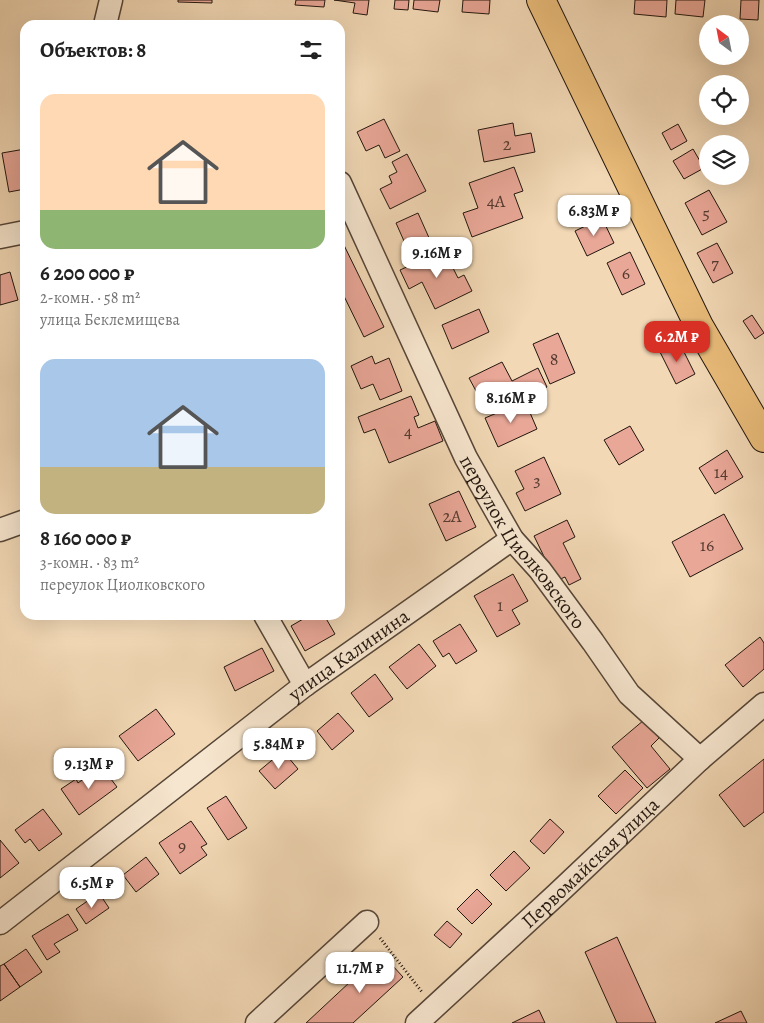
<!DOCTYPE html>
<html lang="ru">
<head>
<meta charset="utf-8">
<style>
	:root { --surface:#fff; --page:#f6f6f6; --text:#222; --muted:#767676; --accent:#d93025 }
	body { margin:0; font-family:Alegreya,serif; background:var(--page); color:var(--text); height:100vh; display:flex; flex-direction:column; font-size:19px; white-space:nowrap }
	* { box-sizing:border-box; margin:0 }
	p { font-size:16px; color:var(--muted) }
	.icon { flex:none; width:28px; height:28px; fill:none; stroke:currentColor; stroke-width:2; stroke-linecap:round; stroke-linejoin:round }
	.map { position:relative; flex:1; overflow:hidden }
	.details { position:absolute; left:20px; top:20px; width:325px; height:600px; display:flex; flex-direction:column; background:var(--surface); border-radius:15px; box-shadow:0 5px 20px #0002 }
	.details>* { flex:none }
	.needle { width:32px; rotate:328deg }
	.tools { position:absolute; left:699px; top:15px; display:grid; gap:10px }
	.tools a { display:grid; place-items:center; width:50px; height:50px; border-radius:50%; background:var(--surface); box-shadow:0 5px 20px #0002; font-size:25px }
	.price { position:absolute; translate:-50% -42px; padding:0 11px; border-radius:10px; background:#fff; color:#222; font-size:16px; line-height:32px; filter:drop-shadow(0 1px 2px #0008) }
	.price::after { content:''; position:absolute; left:50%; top:30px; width:15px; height:11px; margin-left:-8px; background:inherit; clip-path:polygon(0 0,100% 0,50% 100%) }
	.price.on { background:var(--accent); color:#fff }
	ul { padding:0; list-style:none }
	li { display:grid; align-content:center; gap:10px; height:265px; padding:0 20px }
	li span { display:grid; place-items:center; height:155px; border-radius:15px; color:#555 }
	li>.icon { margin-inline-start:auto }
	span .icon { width:90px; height:90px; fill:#fffc; stroke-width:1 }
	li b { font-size:21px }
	h2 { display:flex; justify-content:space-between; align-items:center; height:60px; padding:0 20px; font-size:21px }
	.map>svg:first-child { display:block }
	.building { fill:#e9a797; stroke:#22160e }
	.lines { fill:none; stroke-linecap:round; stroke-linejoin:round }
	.minor-casing { stroke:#564638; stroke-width:25 }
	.major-casing { stroke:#22160e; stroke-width:30 }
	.path { stroke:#22160e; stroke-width:3; stroke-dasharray:1 2.5; stroke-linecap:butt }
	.minor { stroke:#f7e6cf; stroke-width:22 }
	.major { stroke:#e9bc7a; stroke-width:28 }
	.labels { text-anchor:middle; stroke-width:4.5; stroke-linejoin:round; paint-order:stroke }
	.number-label { font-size:18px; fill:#543a30 }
	.street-label { font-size:20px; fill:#22160e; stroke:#f7e6cf }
</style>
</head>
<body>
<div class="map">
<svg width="764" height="1023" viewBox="0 0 764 1023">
	<rect width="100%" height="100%" fill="#f2d8b5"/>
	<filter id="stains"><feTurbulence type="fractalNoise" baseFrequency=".004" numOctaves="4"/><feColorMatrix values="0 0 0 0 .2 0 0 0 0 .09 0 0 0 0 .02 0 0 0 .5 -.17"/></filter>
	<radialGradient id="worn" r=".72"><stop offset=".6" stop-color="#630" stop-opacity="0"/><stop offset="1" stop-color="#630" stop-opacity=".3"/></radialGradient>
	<path class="building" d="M178,0H212V3L178,2Z
		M296,0H325L324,7L295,5Z
		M334,0H369L367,15L353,13L355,3Z
		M395,0H409L408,10L394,9Z
		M414,0H440L438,12L413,9Z
		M463,0H490L489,14L462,12Z
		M635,0H667L666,17L634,14Z
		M676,0H705L703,17L675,14Z
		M741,0H759L758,20L740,19Z
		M384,119L400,151L385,158L379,145L366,151L357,132Z
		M513,123L515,136L531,133L535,152L484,162L478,130Z
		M678,124L687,141L671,150L662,133Z
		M25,149V189L9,192L2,153Z
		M693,149L704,168L684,179L673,161Z
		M407,154L426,191L390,209L380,189L392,183L389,176L397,172L392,162Z
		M514,167L523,191L514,194L523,218L472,237L463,213L478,208L469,183Z
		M709,190L727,222L702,235L685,203Z
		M418,213L434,249L412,259L396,223Z
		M602,218L614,243L587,256L575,231Z
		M340,237L384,327L364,337L340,288Z
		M717,243L733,273L713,283L697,253Z
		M444,250L458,278L464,275L472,291L435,309L422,282L409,289L400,270Z
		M630,252L645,284L622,295L607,263Z
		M10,272L18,300L0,305V275Z
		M479,309L489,332L452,349L442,325Z
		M752,315L764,333L755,339L743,321Z
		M558,333L575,373L550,384L533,344Z
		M679,342L695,374L676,384L660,352Z
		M372,356L375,364L389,358L402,391L380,400L373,384L361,389L351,366Z
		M502,362L512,381L538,368L547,387L514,404L507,390L482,402L469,378Z
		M411,396L419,415L414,417L418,428L435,421L443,441L389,463L375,429L364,433L358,417Z
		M525,401L537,429L498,447L485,418Z
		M630,426L644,450L619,465L604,440Z
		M727,450L743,477L715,494L699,468Z
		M544,457L561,494L525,511L516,493L524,489L515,471Z
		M459,491L476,527L446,541L429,504Z
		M724,514L743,549L690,577L672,542Z
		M567,520L575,537L563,543L581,579L569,585L565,577L556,581L534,536Z
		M513,574L528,601L512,610L520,624L497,637L474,596Z
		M310,615H324L335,634L305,651L291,626Z
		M460,624L477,651L456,664L449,653L443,657L433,641Z
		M760,637L764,643V669L743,687L725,665Z
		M419,644L436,666L407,689L389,667Z
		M262,648L274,671L235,691L224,667Z
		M375,674L393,699L369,717L351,693Z
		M156,709L175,734L138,761L119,736Z
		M338,713L354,731L332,750L317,731Z
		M644,720L659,738L651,746L670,769L647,788L612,747Z
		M283,751L298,769L275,789L259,771Z
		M764,759V812L744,827L719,795Z
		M101,766L117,787L79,815L61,789L76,779L78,783Z
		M625,770L643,788L616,814L598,796Z
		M226,796L247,828L228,840L207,808Z
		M43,809L62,834L39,851L30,839L25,843L15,830Z
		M550,819L564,832L544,854L530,841Z
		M191,821L207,844L201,847L207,855L180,874L159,843Z
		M0,840L19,863L0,878Z
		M514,851L530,868L506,891L490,875Z
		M146,857L159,874L136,892L123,875Z
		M477,889L492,904L472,924L457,909Z
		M99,893L109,908L86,924L76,909Z
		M68,914L78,930L54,944L60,952L47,960L32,936Z
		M447,921L462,934L450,948L434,935Z
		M617,937L656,1023H617L585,952Z
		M26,949L42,972L20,987L4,964Z
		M381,953L403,977L353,1023H306Z
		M4,964L20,987L0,1001V966Z
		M539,1010L545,1023H512Z
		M741,1011L747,1023H715Z"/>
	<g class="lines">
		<defs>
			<g id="minor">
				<path d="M105,25L111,0"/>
				<path id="s1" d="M340,183L466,458L512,539L540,570L593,642L629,694L700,759"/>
				<path d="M0,237L25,232"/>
				<path d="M0,530L25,521"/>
				<path d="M265,615L305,685"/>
				<path id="s2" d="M0,923L305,685L512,539"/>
				<path d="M257,1023L367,922"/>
				<path id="s3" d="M417,1023L556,895L700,759L764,704"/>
			</g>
			<path id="major" d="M541,0L699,326L764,438"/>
		</defs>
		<use href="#minor" class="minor-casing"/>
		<use href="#major" class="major-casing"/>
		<path class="path" d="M380,938L422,992"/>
		<use href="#minor" class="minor"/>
		<use href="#major" class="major"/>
	</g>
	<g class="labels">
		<g class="number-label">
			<text x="507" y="150">2</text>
			<text x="496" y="207">4А</text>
			<text x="706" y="219">5</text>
			<text x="715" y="269">7</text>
			<text x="626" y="279">6</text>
			<text x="554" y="365">8</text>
			<text x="408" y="437">4</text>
			<text x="721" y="478">14</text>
			<text x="537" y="486">3</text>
			<text x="452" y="522">2А</text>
			<text x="707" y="551">16</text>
			<text x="500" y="611">1</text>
			<text x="182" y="852">9</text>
		</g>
		<g class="street-label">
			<text dy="7" stroke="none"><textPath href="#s1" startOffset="404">переулок Циолковского</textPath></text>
			<text dy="7" stroke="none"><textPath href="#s2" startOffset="440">улица Калинина</textPath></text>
			<text dy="7" stroke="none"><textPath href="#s3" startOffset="236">Первомайская улица</textPath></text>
		</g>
	</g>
	<rect width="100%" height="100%" filter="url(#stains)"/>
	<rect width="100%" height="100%" fill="url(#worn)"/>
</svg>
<div class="tools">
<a><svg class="needle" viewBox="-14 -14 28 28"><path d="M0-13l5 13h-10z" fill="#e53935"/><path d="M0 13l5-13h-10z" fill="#767676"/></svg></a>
<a><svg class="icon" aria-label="locate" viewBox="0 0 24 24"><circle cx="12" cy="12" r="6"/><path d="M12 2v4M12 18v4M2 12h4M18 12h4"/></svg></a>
<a><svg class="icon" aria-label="layers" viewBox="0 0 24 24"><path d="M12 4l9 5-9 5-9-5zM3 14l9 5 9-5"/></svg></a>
</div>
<b class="price" style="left:594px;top:237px">6.83M ₽</b>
<b class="price" style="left:437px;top:279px">9.16M ₽</b>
<b class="price on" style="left:677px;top:363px">6.2M ₽</b>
<b class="price" style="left:511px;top:424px">8.16M ₽</b>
<b class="price" style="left:279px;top:770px">5.84M ₽</b>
<b class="price" style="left:89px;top:790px">9.13M ₽</b>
<b class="price" style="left:92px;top:909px">6.5M ₽</b>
<b class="price" style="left:360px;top:994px">11.7M ₽</b>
<section class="details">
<h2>Объектов: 8<svg class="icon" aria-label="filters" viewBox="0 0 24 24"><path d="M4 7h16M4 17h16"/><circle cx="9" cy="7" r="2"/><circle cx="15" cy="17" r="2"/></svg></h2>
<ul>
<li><span style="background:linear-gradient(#ffd9b3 75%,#8fb573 0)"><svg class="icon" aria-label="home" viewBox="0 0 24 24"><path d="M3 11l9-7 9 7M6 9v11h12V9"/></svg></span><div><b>6 200 000 ₽</b><p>2-комн. · 58 m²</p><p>улица Беклемищева</p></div></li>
<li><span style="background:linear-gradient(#a9c7e8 70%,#c2b280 0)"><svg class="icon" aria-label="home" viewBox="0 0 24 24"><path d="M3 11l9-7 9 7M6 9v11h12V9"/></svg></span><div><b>8 160 000 ₽</b><p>3-комн. · 83 m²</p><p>переулок Циолковского</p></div></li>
</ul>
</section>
</div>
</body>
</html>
